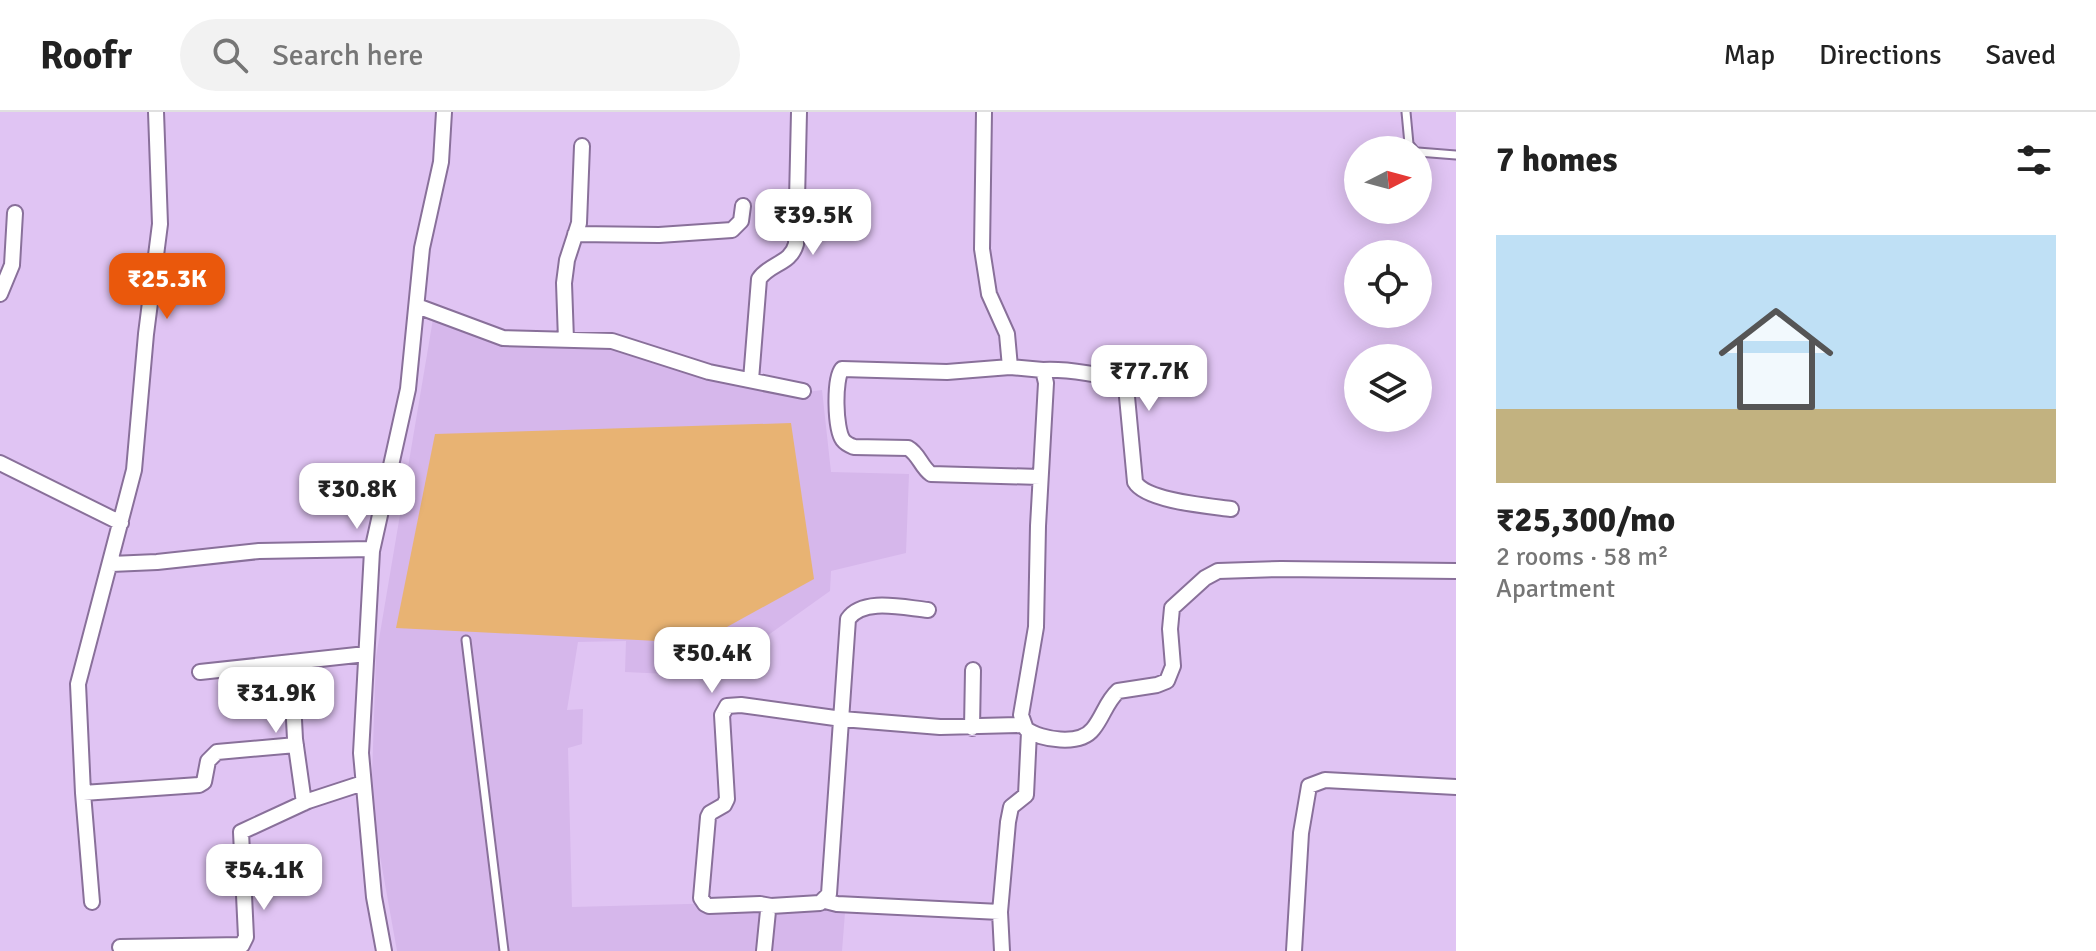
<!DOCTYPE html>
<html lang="en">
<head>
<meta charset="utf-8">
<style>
	:root { --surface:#fff; --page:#f2f2f2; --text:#222; --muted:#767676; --line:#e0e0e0; --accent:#ea580c }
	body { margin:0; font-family:Signika,sans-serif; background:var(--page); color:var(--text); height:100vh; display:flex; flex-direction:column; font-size:30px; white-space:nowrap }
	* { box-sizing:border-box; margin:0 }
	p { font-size:26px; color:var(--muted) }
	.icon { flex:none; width:44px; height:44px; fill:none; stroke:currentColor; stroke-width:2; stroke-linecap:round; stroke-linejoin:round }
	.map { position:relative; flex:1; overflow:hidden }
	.side { display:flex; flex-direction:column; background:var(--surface); width:640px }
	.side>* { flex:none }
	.needle { width:52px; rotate:84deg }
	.buttons { position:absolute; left:1344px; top:24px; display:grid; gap:16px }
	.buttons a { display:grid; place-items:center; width:88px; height:88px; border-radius:50%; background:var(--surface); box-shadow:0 4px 20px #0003; font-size:40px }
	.price { position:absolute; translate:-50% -68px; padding:0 18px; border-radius:16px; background:#fff; color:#222; font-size:26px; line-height:52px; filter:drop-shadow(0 2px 4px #0008) }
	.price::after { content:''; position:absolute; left:50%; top:48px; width:24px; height:18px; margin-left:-12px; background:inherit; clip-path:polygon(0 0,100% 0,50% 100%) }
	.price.on { background:var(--accent); color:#fff }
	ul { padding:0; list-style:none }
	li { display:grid; align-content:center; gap:16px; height:424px; padding:0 40px }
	li span { display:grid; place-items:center; height:248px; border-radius:0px; color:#555 }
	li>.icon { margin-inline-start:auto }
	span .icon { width:144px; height:144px; fill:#fffc; stroke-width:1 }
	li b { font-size:34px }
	h2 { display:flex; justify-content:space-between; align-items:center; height:96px; padding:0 40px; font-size:34px }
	header { display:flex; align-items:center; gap:48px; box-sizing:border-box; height:112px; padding:0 40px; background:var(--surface); border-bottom:2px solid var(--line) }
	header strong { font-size:38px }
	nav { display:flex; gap:44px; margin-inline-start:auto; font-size:28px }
	.search { width:560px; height:72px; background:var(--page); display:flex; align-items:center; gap:20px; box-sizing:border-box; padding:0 28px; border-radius:44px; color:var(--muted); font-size:30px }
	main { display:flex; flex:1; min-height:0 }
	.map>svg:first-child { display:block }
	.built { fill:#d6b7eb }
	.pitch { fill:#e8b373 }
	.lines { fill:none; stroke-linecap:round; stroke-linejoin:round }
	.service-casing { stroke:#89709a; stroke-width:11 }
	.minor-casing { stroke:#89709a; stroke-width:18 }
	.service { stroke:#fff; stroke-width:7 }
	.minor { stroke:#fff; stroke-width:14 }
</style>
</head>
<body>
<header>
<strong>Roofr</strong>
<div class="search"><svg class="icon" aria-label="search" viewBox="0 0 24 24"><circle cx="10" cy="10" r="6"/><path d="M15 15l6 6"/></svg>Search here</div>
<nav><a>Map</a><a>Directions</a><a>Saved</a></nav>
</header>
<main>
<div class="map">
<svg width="1456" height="839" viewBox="0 0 1456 839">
	<rect width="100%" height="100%" fill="#e0c4f3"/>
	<path class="built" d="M433,207L509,231L608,228L785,283L822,278L831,360L909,362L906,441L831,459L830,479L711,564L625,560L626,529L578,530L567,598L583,597L582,632L568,636L572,795L846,788L842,839H397L371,694L376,545Z"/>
	<path class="pitch" d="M791,311L814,467L698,531L396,516L435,322Z"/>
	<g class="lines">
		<defs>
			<path id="service" d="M1406,0L1409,32L1414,38
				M1418,40L1456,43
				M466,528L504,839"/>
			<path id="minor" d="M984,0L982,137L989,182L1007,222L1010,255L1043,258L1046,271L1038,414L1036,515L1021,603L1026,617C1041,628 1080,634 1093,617C1103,605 1106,590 1118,579L1157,573L1167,569L1173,554L1170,517L1172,496L1205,466L1218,459L1281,457L1456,459
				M575,122L659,123L732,118L741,109L743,94
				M0,182L12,153L15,101
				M417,194L503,226L612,229L709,260L803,279
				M566,228L564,171L567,148L579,111L582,34
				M1010,255L947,260L842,257C834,267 835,317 843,328C846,332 849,333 854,335L908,336C919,342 921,355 931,362L1040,365
				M1043,258C1061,257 1114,262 1126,274L1135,370C1146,389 1209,394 1231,397
				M751,268L759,167C770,151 791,152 796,132L799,0
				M0,351L121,411
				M111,452L157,450L259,439L372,437
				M291,550L295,627L304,691
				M200,560L366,542
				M972,616L973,558
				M83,681L199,673L204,670L208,649L217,640L296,633
				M825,789L837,792L1000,800
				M92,790L83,681L78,572L134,358L146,222L160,112L156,0
				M771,794L760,792L709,794L705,792L701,786L708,705L710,701L724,693L727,687L722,603L727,594L741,593L842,607L940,615L1022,613
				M120,835L242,833L246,825L241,720L308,689L363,671
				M384,839L374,785L361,641L372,439L408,277L422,136L441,50L444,0
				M764,839L768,799L771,794L820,791L829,782L848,507C863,485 905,496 928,498
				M1002,839L1000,800L1008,710L1011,695L1026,683L1029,620
				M1294,839L1301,721L1309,674L1325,668L1456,675"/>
		</defs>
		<use href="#service" class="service-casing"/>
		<use href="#minor" class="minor-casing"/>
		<use href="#service" class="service"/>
		<use href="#minor" class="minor"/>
	</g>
</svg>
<div class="buttons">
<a><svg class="needle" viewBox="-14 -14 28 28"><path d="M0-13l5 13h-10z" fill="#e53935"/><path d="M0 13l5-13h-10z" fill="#767676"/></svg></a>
<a><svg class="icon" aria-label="locate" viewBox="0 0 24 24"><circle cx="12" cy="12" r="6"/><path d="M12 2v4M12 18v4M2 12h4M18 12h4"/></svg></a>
<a><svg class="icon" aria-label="layers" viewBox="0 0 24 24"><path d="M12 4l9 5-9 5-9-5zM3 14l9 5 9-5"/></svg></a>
</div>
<b class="price" style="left:813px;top:145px">₹39.5K</b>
<b class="price on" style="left:167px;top:209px">₹25.3K</b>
<b class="price" style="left:1149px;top:301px">₹77.7K</b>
<b class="price" style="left:357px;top:419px">₹30.8K</b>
<b class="price" style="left:712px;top:583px">₹50.4K</b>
<b class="price" style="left:276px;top:623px">₹31.9K</b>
<b class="price" style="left:264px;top:800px">₹54.1K</b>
</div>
<section class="side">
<h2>7 homes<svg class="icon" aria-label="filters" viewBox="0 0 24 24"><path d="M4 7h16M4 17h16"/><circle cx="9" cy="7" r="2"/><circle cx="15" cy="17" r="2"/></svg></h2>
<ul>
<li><span style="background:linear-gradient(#bfe0f5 70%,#c2b280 0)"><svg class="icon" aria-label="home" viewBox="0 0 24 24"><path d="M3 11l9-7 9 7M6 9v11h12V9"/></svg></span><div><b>₹25,300/mo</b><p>2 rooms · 58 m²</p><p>Apartment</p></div></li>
</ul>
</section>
</main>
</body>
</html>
